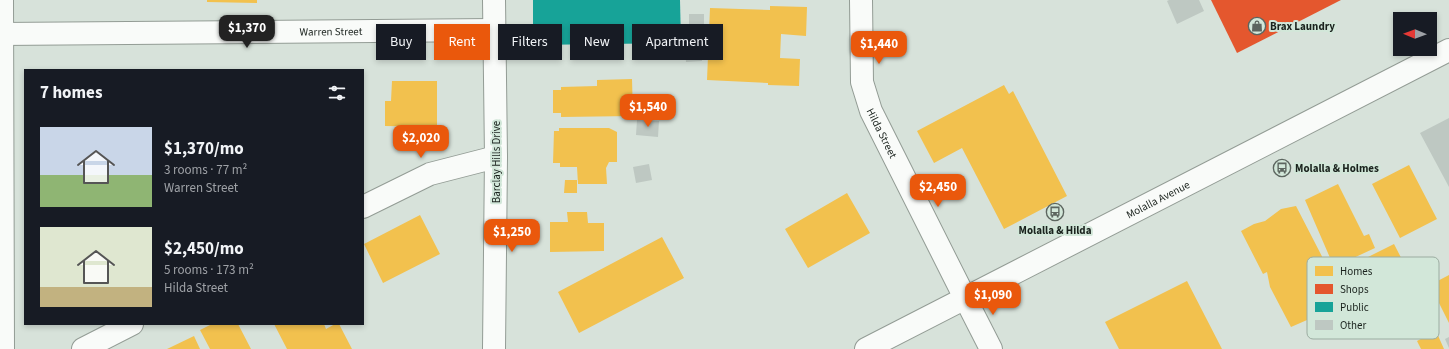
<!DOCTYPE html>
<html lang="en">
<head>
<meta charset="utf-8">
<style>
	:root { --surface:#171b24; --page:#242831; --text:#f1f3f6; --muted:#9ea1a6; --accent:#ea580c }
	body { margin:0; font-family:"Source Sans 3",sans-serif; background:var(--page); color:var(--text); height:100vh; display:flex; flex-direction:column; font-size:15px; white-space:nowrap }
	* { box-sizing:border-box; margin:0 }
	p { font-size:13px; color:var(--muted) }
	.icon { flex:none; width:22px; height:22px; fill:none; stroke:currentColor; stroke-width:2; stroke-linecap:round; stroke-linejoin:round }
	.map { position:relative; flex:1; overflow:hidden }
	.drawer { position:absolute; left:24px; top:69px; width:340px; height:256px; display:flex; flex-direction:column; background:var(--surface); border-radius:0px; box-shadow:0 2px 6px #0003 }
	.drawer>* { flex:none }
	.guide { position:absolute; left:376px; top:24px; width:380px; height:36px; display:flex; gap:8px }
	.needle { width:26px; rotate:271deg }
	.fabs { position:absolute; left:1393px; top:12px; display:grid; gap:8px }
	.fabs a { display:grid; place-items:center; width:44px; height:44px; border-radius:0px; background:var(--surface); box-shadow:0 2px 6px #0003; font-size:20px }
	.price { position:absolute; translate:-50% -34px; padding:0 9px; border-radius:8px; background:var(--accent); color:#fff; font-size:13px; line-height:26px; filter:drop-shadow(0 1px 2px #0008) }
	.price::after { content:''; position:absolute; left:50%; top:24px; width:12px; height:9px; margin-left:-6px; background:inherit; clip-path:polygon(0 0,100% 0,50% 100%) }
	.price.selected { background:#222; color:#fff }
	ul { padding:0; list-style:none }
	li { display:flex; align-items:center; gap:12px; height:100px; padding:0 16px }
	li span { display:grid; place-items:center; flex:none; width:112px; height:80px; border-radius:0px; color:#555 }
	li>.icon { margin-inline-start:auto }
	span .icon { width:48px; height:48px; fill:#fffc; stroke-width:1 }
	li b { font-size:17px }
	h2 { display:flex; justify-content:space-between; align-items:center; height:48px; padding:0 16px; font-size:17px }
	.chip { padding:0 14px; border-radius:0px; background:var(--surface); box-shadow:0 2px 6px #0003; font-size:14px; line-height:36px }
	.chip.selected { background:var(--accent); color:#fff }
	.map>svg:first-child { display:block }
	.homes { fill:#f2c14e }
	.shops { fill:#e4572e }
	.public { fill:#17a398 }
	.building { fill:#bec8c2 }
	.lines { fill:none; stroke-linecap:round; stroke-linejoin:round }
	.minor-casing { stroke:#939c95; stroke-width:24 }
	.tertiary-casing { stroke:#939c95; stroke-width:24 }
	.primary-casing { stroke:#939c95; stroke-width:24 }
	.minor { stroke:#f9fbf9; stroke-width:22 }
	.tertiary { stroke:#f9fbf9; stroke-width:22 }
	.primary { stroke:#f9fbf9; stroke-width:22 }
	.labels { text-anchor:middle; stroke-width:4; stroke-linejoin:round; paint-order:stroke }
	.poi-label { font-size:11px; font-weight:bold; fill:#1a221d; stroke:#d2e7d9; text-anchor:start }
	.street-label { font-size:11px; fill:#1a221d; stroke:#d2e7d9 }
	.key { fill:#d2e7d9; stroke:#9baca1; stroke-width:1 }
	.key-label { font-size:11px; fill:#1a221d }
</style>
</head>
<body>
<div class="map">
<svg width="1449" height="349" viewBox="0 0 1449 349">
	<rect width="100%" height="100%" fill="#d7e2da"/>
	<path class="homes" d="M207,0H257V3L207,2Z
		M770,6L807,7L806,36L781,34L780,58L800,59L799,86L768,85V83L707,80L710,8L770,10Z
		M632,79L633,116L561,117V113H553V90H561V87L597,86V80Z
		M392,81H437V127L385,126V101H391Z
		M1004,85L1009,94L1013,91L1067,196L1004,229L962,148L934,163L917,131Z
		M559,128H609L617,132V162H609L606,168L607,184H578L577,167H560V163H553L554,131H559Z
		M1409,165L1437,219L1400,238L1372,184Z
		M565,180H577V193H564Z
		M1338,184L1364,236L1369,234L1375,248L1334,267L1305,200Z
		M847,193L870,233L808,268L785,229Z
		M1296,206L1346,303L1291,327L1270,287L1267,272L1263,274L1241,231L1254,224L1265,221L1281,209Z
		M567,212H587L588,223H604V251L550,252V222H568Z
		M420,215L440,254L383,283L364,244Z
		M662,237L684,278L579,333L558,292Z
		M1394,244L1411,277L1386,290L1368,257Z
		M1449,275V323L1430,285Z
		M1187,281L1222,349H1119L1105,322Z
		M212,324H238L251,349H210L200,330Z
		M274,324H324L326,329L335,324H339L352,349H287Z
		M1436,331L1444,349H1421L1417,341Z
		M194,336L200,349H167Z"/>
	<path class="shops" d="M1211,0H1341L1237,53Z"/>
	<path class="public" d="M533,0H680L681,43L533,45Z"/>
	<path class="building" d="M1169,0H1199L1204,11L1177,24L1167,1Z
		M689,14H704V35H689Z
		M685,43H701L702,61L686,62Z
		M1449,118V187L1420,133Z
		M637,120L659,121L658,137L636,135Z
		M649,164L652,180L636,183L633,167Z
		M1449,337V348L1445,339Z"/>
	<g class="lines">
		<defs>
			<g id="minor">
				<path d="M2,0L3,349"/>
				<path d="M494,0L496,157L494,349"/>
				<path id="s1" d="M861,0L862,82L871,111L965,298"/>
				<path id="s2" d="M0,34L495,30"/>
				<path d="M363,207L430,174L496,157"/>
				<path d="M83,349L132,324"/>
			</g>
			<path id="tertiary" d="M965,298L991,349"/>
			<g id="primary">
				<path id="s3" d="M866,349L1449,50"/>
			</g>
		</defs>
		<use href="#minor" class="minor-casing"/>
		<use href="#tertiary" class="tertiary-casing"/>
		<use href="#primary" class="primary-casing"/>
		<use href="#minor" class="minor"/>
		<use href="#tertiary" class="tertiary"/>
		<use href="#primary" class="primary"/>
	</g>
	<defs>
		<symbol id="shop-ring" viewBox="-11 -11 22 22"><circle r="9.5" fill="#d2e7d9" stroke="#5c655f" stroke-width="1.5"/><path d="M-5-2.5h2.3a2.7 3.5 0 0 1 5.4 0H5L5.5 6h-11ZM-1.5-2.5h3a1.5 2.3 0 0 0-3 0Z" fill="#5c655f"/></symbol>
		<symbol id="bus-ring" viewBox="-11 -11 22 22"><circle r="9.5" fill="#d2e7d9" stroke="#5c655f" stroke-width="1.5"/><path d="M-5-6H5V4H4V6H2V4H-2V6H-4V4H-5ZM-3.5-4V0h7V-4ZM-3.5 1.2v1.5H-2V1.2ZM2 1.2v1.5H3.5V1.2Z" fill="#5c655f"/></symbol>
	</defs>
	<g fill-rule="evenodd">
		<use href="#shop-ring" x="1247" y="16" width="20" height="20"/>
		<use href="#bus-ring" x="1272" y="158" width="20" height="20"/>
		<use href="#bus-ring" x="1045" y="202" width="20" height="20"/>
	</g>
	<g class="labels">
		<g class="poi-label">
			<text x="1270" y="30">Brax Laundry</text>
			<text x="1295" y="172">Molalla &amp; Holmes</text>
			<text x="1055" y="234" text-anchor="middle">Molalla &amp; Hilda</text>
		</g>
		<g class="street-label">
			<text dy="4" stroke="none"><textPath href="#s2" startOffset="331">Warren Street</textPath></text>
			<text dy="4" stroke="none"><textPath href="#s1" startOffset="137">Hilda Street</textPath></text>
			<text transform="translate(496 162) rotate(-90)" y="4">Barclay Hills Drive</text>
			<text dy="4" stroke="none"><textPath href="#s3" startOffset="328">Molalla Avenue</textPath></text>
		</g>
	</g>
	<rect x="1307" y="257" width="132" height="82" rx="6" class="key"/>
	<rect x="1315" y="266" width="18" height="10" fill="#f2c14e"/>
	<rect x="1315" y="284" width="18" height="10" fill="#e4572e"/>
	<rect x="1315" y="302" width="18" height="10" fill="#17a398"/>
	<rect x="1315" y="320" width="18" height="10" fill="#bec8c2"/>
	<g class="key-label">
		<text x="1340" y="275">Homes</text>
		<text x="1340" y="293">Shops</text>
		<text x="1340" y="311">Public</text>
		<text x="1340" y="329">Other</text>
	</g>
</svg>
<div class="fabs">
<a><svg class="needle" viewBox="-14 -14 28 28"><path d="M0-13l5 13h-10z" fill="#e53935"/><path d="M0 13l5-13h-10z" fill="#9ea1a6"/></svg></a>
</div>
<b class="price selected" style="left:247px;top:49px">$1,370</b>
<b class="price" style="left:879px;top:65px">$1,440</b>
<b class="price" style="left:648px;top:128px">$1,540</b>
<b class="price" style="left:421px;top:159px">$2,020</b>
<b class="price" style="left:938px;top:208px">$2,450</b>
<b class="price" style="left:512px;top:253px">$1,250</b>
<b class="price" style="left:993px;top:316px">$1,090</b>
<div class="guide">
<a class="chip">Buy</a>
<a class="chip selected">Rent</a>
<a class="chip">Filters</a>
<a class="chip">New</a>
<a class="chip">Apartment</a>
</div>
<section class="drawer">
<h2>7 homes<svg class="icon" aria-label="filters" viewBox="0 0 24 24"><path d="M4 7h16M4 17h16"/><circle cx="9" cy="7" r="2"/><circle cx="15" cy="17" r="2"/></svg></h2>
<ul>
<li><span style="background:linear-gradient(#c9d6e8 60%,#8fb573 0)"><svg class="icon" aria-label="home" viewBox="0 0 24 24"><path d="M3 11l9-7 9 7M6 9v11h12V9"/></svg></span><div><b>$1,370/mo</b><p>3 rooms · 77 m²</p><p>Warren Street</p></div></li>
<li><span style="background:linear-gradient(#dfe7d0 75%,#c2b280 0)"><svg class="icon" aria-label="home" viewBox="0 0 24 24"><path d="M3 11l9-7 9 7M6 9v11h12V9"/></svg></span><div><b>$2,450/mo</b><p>5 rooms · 173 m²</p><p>Hilda Street</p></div></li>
</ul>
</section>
</div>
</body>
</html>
